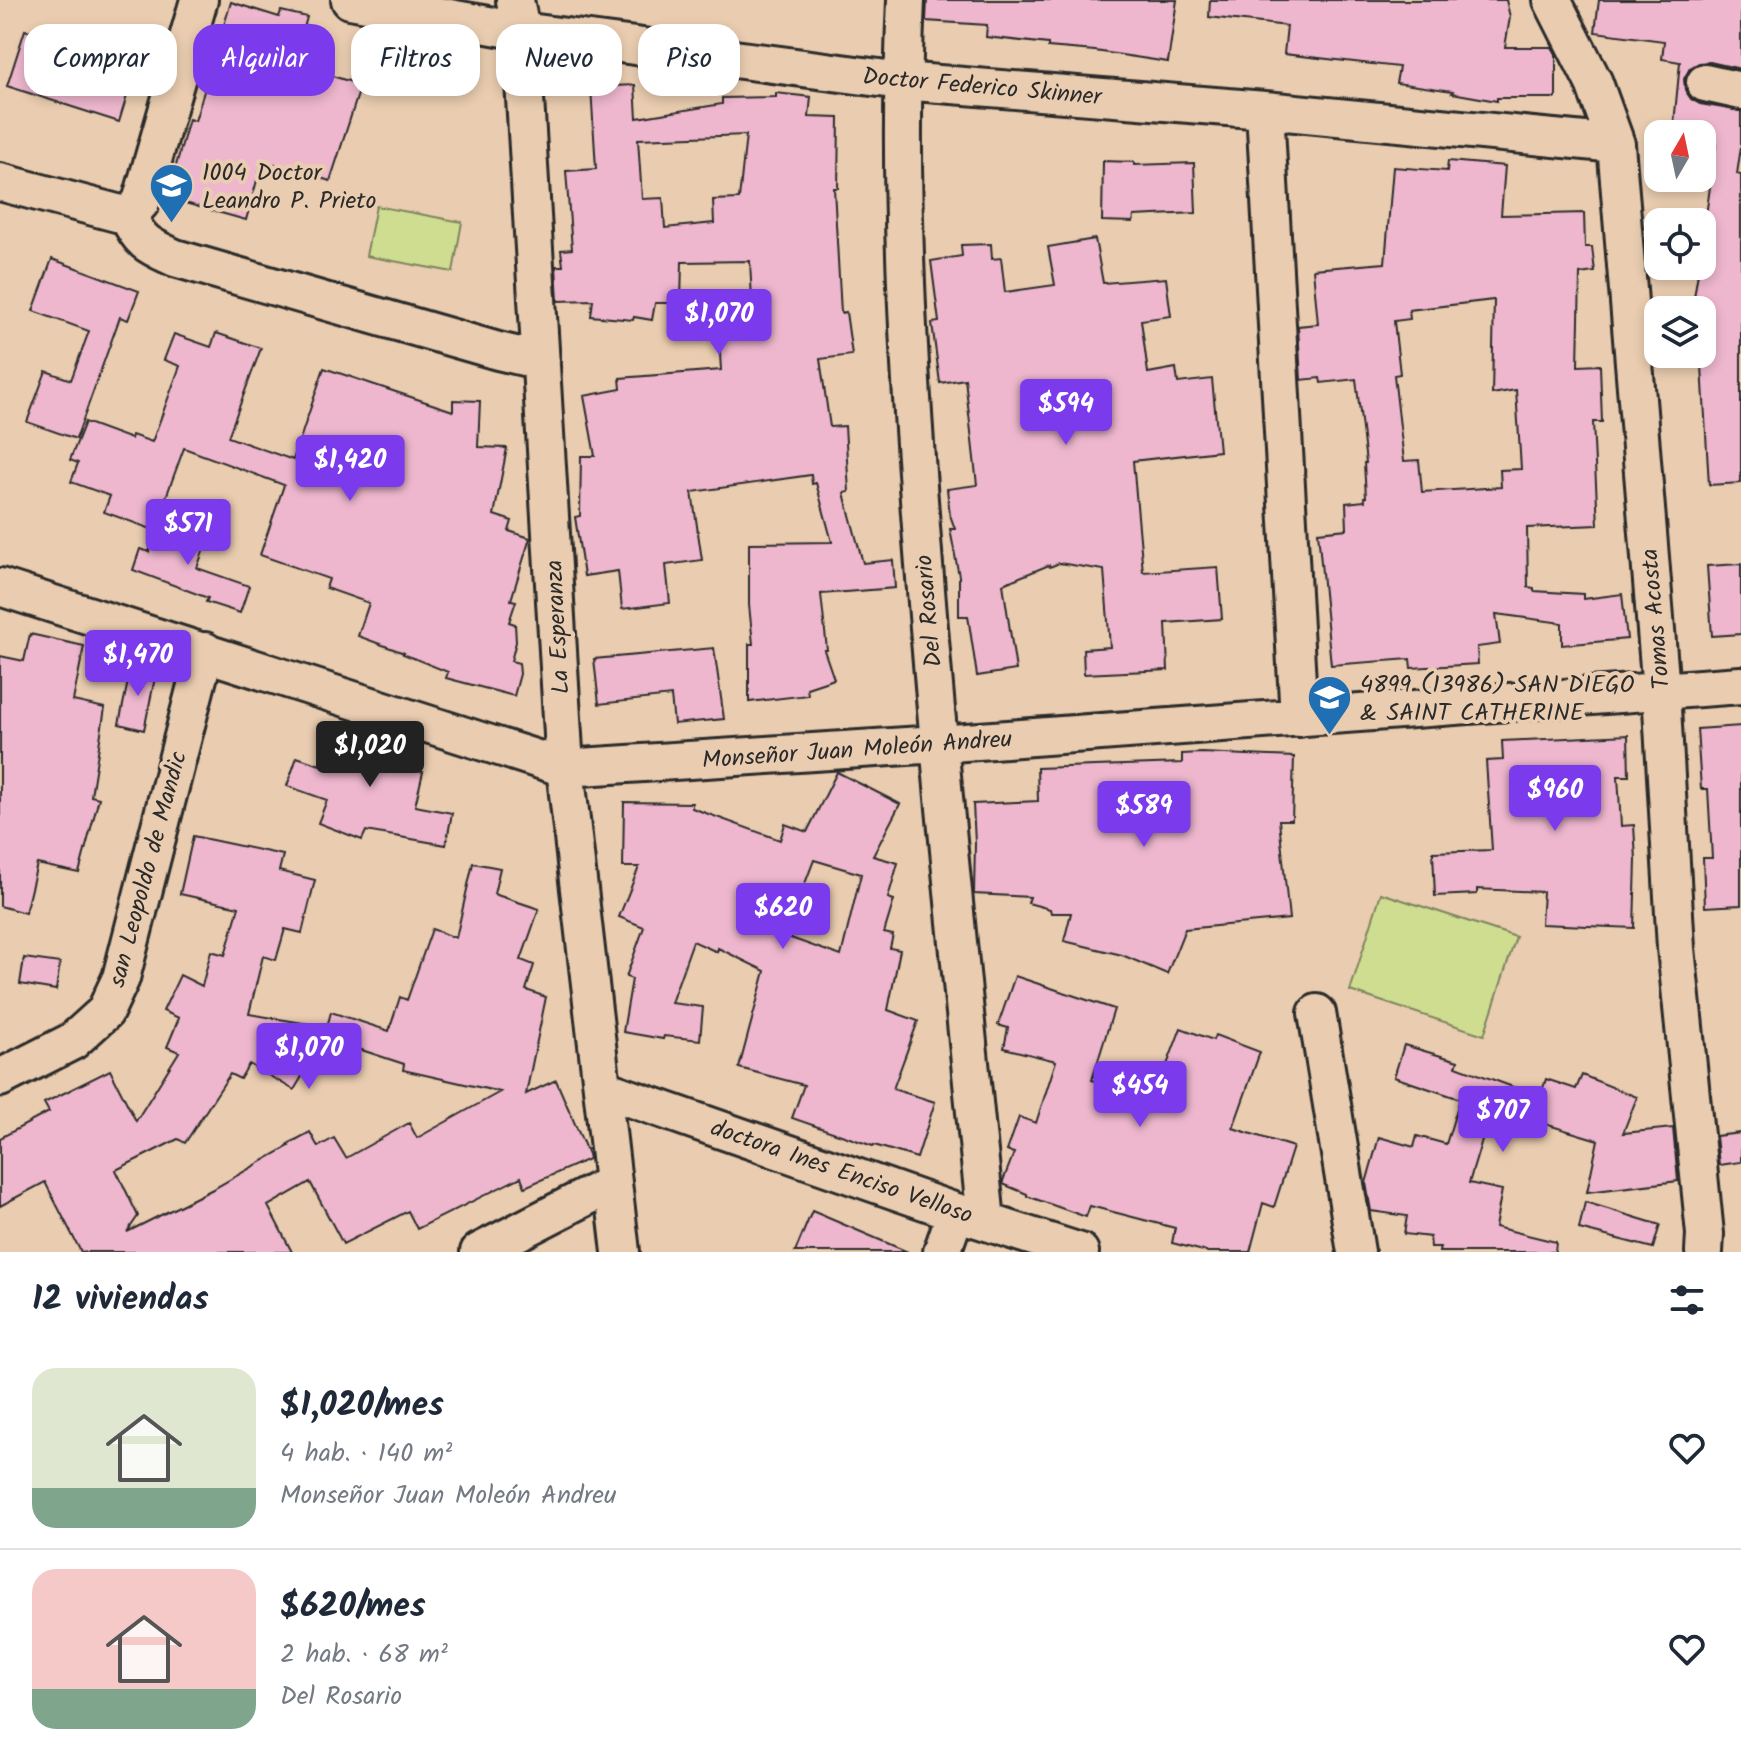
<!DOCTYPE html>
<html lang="es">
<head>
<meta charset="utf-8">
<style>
	:root { --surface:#fff; --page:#f2f2f3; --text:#1f2937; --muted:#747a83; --line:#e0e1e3; --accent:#7c3aed }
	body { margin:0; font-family:Kalam,sans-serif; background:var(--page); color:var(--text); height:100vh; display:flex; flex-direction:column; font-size:30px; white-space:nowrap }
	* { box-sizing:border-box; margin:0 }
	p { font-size:26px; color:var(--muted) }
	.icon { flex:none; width:44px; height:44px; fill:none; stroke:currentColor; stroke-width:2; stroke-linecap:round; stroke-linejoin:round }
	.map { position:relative; height:1252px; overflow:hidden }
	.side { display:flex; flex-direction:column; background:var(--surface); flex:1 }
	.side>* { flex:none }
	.top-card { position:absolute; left:24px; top:24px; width:800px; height:72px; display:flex; gap:16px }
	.needle { width:52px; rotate:9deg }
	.fabs { position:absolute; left:1644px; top:120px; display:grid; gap:16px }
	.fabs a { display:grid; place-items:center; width:72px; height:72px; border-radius:16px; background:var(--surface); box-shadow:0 4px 12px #0003; font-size:40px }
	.price { position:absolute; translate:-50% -68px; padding:0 18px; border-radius:8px; background:var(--accent); color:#fff; font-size:26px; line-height:52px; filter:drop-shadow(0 2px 4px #0008) }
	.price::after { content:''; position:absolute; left:50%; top:48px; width:24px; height:18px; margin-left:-12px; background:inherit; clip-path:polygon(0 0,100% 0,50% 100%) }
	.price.on { background:#222; color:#fff }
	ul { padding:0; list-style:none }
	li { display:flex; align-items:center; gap:24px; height:200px; padding:0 32px }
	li+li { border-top:2px solid var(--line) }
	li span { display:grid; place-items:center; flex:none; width:224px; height:160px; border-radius:24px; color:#555 }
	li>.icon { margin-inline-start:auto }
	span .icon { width:96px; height:96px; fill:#fffc; stroke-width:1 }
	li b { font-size:34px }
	h2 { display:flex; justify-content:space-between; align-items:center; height:96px; padding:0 32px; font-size:34px }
	.pill { padding:0 28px; border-radius:24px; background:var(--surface); box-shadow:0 4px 12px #0003; font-size:28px; line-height:72px }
	.pill.on { background:var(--accent); color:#fff }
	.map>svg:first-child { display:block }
	.green { fill:#cfdd91; stroke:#7d845e; stroke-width:2 }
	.building { fill:#eeb7ce; stroke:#2b2b2b; stroke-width:2; fill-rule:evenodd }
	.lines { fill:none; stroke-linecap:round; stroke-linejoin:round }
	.minor-casing { stroke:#2b2b2b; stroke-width:42 }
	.minor { stroke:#eacdb0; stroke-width:36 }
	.labels { text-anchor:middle; stroke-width:8; stroke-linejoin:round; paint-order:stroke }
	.street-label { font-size:24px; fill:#2b2b2b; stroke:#eacdb0 }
	.poi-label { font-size:24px; fill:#2b2b2b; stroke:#eacdb0; text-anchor:start }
</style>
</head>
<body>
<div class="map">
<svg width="1741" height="1252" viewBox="0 0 1741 1252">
	<rect width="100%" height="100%" fill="#eacdb0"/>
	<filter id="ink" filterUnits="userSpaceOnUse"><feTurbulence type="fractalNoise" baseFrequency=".0125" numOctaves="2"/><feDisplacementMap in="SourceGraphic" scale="16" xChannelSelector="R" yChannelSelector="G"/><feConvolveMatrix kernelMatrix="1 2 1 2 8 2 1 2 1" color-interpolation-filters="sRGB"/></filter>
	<g filter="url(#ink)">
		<path class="green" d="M376,206L462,222L453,272L366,256Z
			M1381,893L1516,937L1484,1035L1350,991Z"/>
		<path class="building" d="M927,0H1177L1168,62L1095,51L1048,47V44L986,37L987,25L926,21Z
			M1210,0H1506L1510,17L1505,47H1552L1556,54V98H1497V101L1452,93L1453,91L1396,83L1399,67L1284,54L1287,26L1209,17Z
			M1599,0H1741V69L1710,62L1699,63L1690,68L1684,79L1685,90L1691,99L1700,104L1741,111V147L1737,174L1741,175V483L1709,485L1702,366V310H1692L1699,266H1702V244L1716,144L1702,143V134H1673L1680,62L1662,59L1664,41L1595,32Z
			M231,2L279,17L281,11L307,17L294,64L361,85L330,181L268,162L267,168L261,166L246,220L167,198L189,119L195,121Z
			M25,30L136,66L119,122L7,86Z
			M635,85L637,118L722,104V98L776,97V93L811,97L809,117L839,118L838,188H834L841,313L846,312L852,355L820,359L830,427L845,426L849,492L844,493L863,563L893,560L895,588L821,594L827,650H824L834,679L807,688L808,695L749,702V644H753L749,605V543L832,542L816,483L812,484L811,475L692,492L702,560L666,565L670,603L622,609L618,571L584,576L575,517L580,516L581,456H595L584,396L621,389L620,378L721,370L718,322L753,320L750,261L682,262L681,303H655L652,320L634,317L633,320L591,316L593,300L558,301L556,266H563L561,250L572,249L566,171L596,169L591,87ZM746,135L739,199L713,200L714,223L665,228L663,198L642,199L638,139Z
			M1103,161L1134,162V165L1194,163L1196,213L1134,216L1133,222L1102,221Z
			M1448,161L1505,166L1501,215L1584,213L1585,247H1592L1595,272L1580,274L1578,366L1600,365L1602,422H1593L1598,525L1527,528L1528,587L1534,588V591L1583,594V599L1622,594L1627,639L1562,645V623L1496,614L1500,644L1477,647L1478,664L1411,668L1410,659L1331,665L1318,532L1347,529L1346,503L1365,501L1364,497H1366L1364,463H1366L1356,379L1321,383L1320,378L1301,380L1298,326L1318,324L1313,269L1385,263L1393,167L1447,171ZM1494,300L1492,394L1516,390L1521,469L1500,470L1501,487L1422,492L1419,460L1404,461L1394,375L1400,374L1394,321L1410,319L1409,310Z
			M1095,239L1103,283L1166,278L1171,316L1141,320L1148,373L1176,368L1178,383L1212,379L1219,451L1133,461L1143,572L1218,567L1222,619L1166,623L1168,670L1084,674L1083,649L1110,647L1104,570L1059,563L1050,567L1049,565L1003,584L1016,670L977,676L968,616H959V576L950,529H955L950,515L947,489L977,485L965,379L940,383L932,323L939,322L931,261L962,256L961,245L991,244L992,259L1001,258L1005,292L1055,285L1048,247Z
			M52,259L139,291L128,320L120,317L76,439L27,422L46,371L71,380L89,331L33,311Z
			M216,333L261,348L228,437L293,460L324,368L453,411V400L480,401L478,447L507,448L494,515L512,521L509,531L530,538L511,600L516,601L509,622L515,624L516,642L511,661L519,663L520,674L514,696L446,678L448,672L403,654L404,653L358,636L369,603L326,588L329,579L260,555L284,485L184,448L154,530L104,512L110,496L71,482L78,463L70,460L85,422L131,439L132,435L152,442L180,366L164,360L174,334L211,347Z
			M160,520L208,538L197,568L249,586L240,613L206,602L208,598L133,570L140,549L149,552Z
			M1741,564V634L1712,636L1707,566Z
			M30,634L84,646L73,701L105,708L91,796L99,798L79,873L37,864L25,913L0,906V656L24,661Z
			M714,648L724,719L674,724L671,696L599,704L594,659Z
			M131,667L156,673L144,730L119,724Z
			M330,726L419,750L415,770L423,772L415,806L452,813L446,845L366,831L362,840L318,823L327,800L287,786L297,757L320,765Z
			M1741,726V905L1705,907L1703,858H1712L1708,789H1701L1697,729Z
			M1628,735L1629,776H1618L1621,826L1634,825L1636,860L1634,928L1541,924L1543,892L1477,889V894L1435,896L1433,852L1492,850L1486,761L1503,760L1502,741Z
			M1202,753L1294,757L1292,820H1279L1289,919L1185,929L1167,974L1122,955L1064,941L1071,913H1051L1050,909L1028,903L1030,897L974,894L975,843L973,804L1038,801L1037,768L1182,763V754Z
			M837,772L900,804L873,856L898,863L888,898L894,900L884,933L893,935L890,948L900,950L888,1010L918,1021L893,1089L935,1102L917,1158L874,1145L873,1146L792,1118L804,1085L739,1068L765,971L718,948L717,952L693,941L671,1003L703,1007L700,1040L664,1036L663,1039L623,1032L632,979L626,977L644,927L619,917L639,867H623L624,802L692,803V808L780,840L785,824L807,832ZM814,860L861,874L841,956L785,936Z
			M193,836L283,855L279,871L315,880L302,933L285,929L276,960L263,956L249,1014L327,1027L331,1012L389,1031L400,997L407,1000L432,929L456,938L473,863L500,868L494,894L539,909L521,960L534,965L526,990L546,997L526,1094L556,1080L588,1154L589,1159L525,1187L521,1177L417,1229L408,1211L343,1244L310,1182L268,1206L292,1252H81L45,1182L0,1206V1138L49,1112L44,1103L110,1070L136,1121L179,1052L167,1047L179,1018L163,1011L180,975L202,986L211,951L225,955L239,907L180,894ZM325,1038L404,1064L403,1070L500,1092L417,1138L409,1123L346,1158L334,1138L318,1147L310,1132L288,1144L289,1146L215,1188L127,1232L138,1216L116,1170L178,1139L185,1143L230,1074L240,1079L249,1064L294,1090Z
			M24,958L60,963L56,990L20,984Z
			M1015,976L1114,1009L1092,1080L1154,1099L1181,1028L1213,1040L1215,1035L1260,1052L1233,1128L1293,1147L1274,1207L1263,1203L1250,1252H1207L1172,1243L1175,1228L1090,1206L1086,1217L1027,1196V1194L1003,1184V1181L1014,1153L1007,1151L1019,1117L1036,1123L1056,1061L1004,1048L1008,1028L998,1025Z
			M1404,1045L1458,1061L1456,1066L1540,1097L1546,1079L1576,1089L1582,1075L1637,1097L1623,1133L1673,1128L1678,1181L1587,1192L1598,1140L1502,1111L1501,1114L1491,1110L1469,1183L1502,1190L1495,1227L1556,1242L1555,1252H1439L1440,1247H1431L1430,1237L1404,1234L1407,1216L1371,1211L1366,1183L1379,1137L1414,1147L1417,1136L1446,1144L1460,1099L1394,1077Z
			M1741,1133V1162L1719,1165L1716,1136Z
			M1585,1202L1660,1225L1653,1248L1579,1229Z
			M812,1211L908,1252H795Z"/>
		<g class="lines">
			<defs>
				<path id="minor" d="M350,0L521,31L902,81L1265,110L1616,144
					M515,0L521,31L565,768L621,1252
					M906,0C897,189 909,377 924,565C941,784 964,1002 986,1221
					M1552,0L1594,83L1616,144L1661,691L1676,948L1705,1234L1704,1252
					M1705,83L1741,91
					M1265,110L1299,718
					M0,182L128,216
					M128,216C140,243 149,246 175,258L498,351L541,361
					M128,216L141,202L199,0
					M0,587L565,768L938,744L1741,685
					M1317,1013L1356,1252
					M0,1078L73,1041L105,1012L121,978L205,651
					M604,1089L956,1212L1080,1252
					M479,1252L613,1183
					M942,1252L956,1212"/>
			</defs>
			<use href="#minor" class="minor-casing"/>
			<use href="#minor" class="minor"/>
		</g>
	</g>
	<defs>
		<symbol id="school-pin" viewBox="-11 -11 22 30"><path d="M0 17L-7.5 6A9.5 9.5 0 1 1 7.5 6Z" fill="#1f6fb2" stroke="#eacdb0"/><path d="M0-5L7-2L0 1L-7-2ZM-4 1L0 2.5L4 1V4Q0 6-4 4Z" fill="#fff"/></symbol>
	</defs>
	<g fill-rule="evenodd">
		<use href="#school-pin" x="146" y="160" width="51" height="69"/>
		<use href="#school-pin" x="1304" y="672" width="51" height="69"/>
	</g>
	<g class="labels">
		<g class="street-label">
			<text transform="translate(982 86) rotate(5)" y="8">Doctor Federico Skinner</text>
			<text transform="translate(928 611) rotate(-95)" y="8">Del Rosario</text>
			<text transform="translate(1655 619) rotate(-95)" y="8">Tomas Acosta</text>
			<text transform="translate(557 627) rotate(-93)" y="8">La Esperanza</text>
			<text transform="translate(857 749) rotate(-4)" y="8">Monseñor Juan Moleón Andreu</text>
			<text transform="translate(147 869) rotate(-75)" y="8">san Leopoldo de Mandic</text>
			<text transform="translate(842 1171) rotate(19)" y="8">doctora Ines Enciso Velloso</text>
		</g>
		<g class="poi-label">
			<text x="202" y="180">1004 Doctor<tspan x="202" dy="28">Leandro P. Prieto</tspan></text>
			<text x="1360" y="692">4899 (13986) SAN DIEGO<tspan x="1360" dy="28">&amp; SAINT CATHERINE</tspan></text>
		</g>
	</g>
</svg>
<div class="fabs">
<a><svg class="needle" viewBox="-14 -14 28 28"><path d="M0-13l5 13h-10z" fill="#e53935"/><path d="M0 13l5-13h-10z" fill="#747a83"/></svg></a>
<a><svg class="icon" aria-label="locate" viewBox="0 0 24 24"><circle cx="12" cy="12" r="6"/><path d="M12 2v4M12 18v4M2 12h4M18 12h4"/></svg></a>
<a><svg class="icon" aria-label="layers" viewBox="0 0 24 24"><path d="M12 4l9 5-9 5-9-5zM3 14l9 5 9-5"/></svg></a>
</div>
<b class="price" style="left:719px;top:357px">$1,070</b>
<b class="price" style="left:1066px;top:447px">$594</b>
<b class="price" style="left:350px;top:503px">$1,420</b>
<b class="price" style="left:188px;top:567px">$571</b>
<b class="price" style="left:138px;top:698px">$1,470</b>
<b class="price on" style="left:370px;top:789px">$1,020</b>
<b class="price" style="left:1555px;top:833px">$960</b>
<b class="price" style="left:1144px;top:849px">$589</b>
<b class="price" style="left:783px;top:951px">$620</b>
<b class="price" style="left:309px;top:1091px">$1,070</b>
<b class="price" style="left:1140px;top:1129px">$454</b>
<b class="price" style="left:1503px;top:1154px">$707</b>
<div class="top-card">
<a class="pill">Comprar</a>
<a class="pill on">Alquilar</a>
<a class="pill">Filtros</a>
<a class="pill">Nuevo</a>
<a class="pill">Piso</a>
</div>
</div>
<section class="side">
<h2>12 viviendas<svg class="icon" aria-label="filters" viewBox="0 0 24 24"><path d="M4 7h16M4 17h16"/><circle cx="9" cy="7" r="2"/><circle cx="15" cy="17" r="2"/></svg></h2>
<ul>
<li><span style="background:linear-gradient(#dfe7d0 75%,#7fa58c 0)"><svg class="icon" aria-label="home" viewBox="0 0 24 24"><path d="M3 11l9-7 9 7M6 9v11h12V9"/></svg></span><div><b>$1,020/mes</b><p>4 hab. · 140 m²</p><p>Monseñor Juan Moleón Andreu</p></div><svg class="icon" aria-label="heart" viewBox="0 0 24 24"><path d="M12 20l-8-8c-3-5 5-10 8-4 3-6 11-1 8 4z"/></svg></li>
<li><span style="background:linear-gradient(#f6c9c9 75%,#7fa58c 0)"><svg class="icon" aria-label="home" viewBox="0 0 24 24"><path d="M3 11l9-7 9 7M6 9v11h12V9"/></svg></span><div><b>$620/mes</b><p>2 hab. · 68 m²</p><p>Del Rosario</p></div><svg class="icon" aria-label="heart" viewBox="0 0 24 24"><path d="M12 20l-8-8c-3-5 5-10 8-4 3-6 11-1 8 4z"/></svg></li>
</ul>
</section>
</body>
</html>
